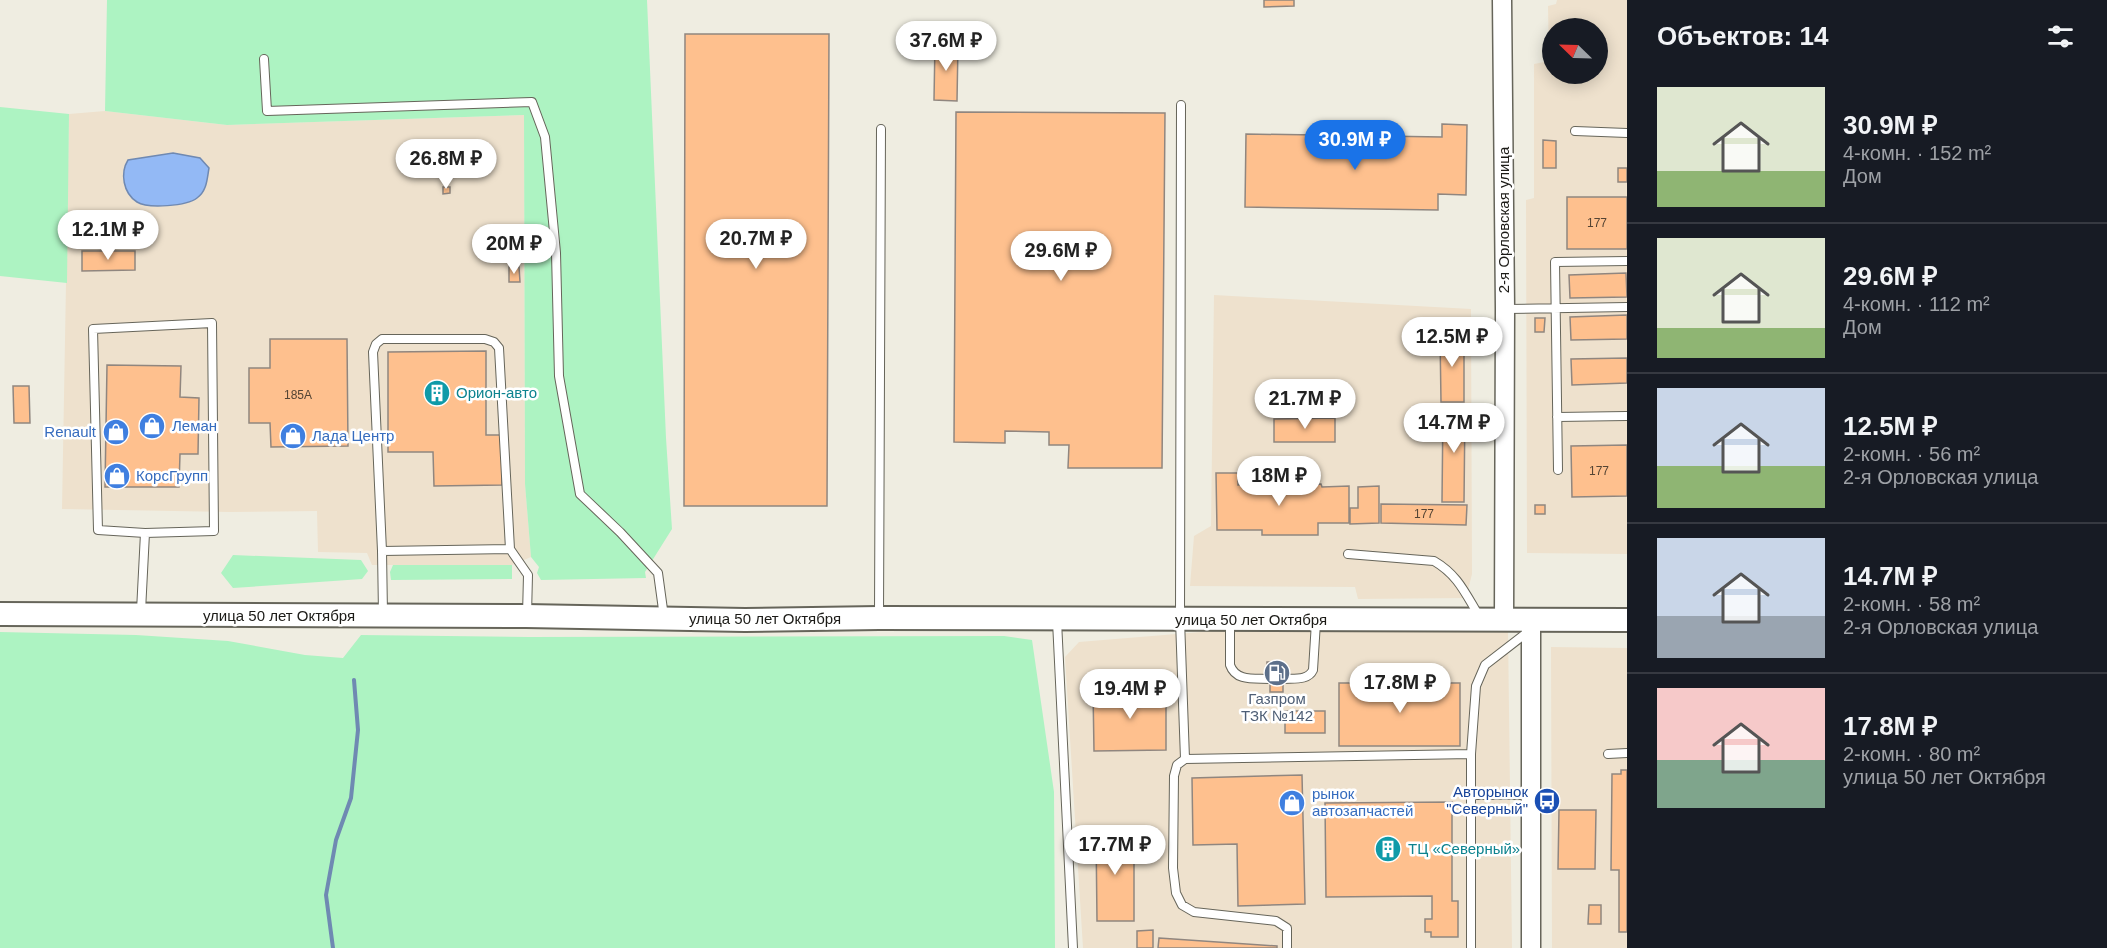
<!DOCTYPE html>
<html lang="ru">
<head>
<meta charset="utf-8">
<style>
	:root { --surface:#171b24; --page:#242831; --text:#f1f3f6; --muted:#9ea1a6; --line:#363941; --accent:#1a73e8 }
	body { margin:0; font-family:Arial,sans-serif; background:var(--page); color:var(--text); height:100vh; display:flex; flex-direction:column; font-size:22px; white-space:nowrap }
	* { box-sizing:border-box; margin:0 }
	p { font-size:20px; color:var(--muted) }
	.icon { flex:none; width:33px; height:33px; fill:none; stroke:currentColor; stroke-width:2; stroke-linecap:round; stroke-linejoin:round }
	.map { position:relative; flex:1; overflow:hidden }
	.sheet { display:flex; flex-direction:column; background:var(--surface); width:480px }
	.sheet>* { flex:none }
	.needle { width:39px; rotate:293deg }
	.fabs { position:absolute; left:1542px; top:18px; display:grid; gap:12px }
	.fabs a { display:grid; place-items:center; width:66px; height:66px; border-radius:50%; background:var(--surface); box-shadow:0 3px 15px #0003; font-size:30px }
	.price { position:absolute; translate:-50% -51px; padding:0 14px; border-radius:21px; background:#fff; color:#222; font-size:20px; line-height:39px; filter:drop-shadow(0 2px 3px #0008) }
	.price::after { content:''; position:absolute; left:50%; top:36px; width:18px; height:14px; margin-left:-9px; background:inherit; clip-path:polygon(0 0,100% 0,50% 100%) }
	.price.active { background:var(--accent); color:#fff }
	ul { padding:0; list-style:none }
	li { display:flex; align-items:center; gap:18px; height:150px; padding:0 30px }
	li+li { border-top:2px solid var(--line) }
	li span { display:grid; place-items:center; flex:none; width:168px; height:120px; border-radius:0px; color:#555 }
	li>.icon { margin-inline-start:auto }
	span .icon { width:72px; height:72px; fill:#fffc; stroke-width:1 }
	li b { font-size:26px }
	h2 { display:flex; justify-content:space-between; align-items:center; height:72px; padding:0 30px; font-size:26px }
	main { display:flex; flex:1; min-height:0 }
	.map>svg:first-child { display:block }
	.commercial { fill:#eee1cd; fill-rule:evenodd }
	.green { fill:#adf3c2 }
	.water { fill:#93b9f5; stroke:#6f89b2; stroke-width:1.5 }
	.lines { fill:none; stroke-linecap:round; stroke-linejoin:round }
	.stream { stroke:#6f89b2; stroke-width:4 }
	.building { fill:#fec08e; stroke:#90867f; stroke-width:1.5 }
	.service-casing { stroke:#66655a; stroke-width:10 }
	.tertiary-casing { stroke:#66655a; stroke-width:21 }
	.primary-casing { stroke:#66655a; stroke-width:26 }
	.service { stroke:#fff; stroke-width:8 }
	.tertiary { stroke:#fff; stroke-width:18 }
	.primary { stroke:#fff; stroke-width:22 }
	.labels { text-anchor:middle; stroke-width:5; stroke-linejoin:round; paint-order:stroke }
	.number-label { font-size:12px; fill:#544434 }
	.street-label { font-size:15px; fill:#1b1a16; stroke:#fff }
	.culture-label { font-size:15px; fill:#0d838f; stroke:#fff; text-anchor:start }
	.shop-label { font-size:15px; fill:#366cbe; stroke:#fff; text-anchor:start }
	.service-label { font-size:15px; fill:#4e5e75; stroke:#fff }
	.transit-label { font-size:15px; fill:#164399; stroke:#fff; text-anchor:end }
</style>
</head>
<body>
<main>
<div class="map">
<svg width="1627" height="948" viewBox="0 0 1627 948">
	<rect width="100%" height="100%" fill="#efede1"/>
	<path class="commercial" d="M1557,0H1627V554L1527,553L1526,200L1534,198V64L1549,61L1548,6L1556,4ZM1552,28H1598V74H1552Z
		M105,111L227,125L524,115L525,484L531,557L512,565H372L367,553L318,552L317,511L230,512L62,509L69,114Z
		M1214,295L1471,309L1472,574L1466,598L1358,599L1355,587L1190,586L1194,536L1211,526Z
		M1237,629L1508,630L1512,948H1083L1065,657L1079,642Z
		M1551,647L1627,648V948H1552Z"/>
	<path class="green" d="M107,0H647L666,438L672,529L645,572L646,578L541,580L537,573L539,567L531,557L525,484L524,115L227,125L105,111Z
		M0,107L69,114L67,283L0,276Z
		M233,555L361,560L368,571L362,579L233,588L221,573Z
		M393,565H512V579L391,580L390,572Z
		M0,632L136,635L228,641L305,655L343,658L361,635L529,637L1004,636L1032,640L1054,792L1055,948H0Z"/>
	<path class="water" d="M173,153L200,158L209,168C207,179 207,191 197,198C187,206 148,209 137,202C123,193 120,173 128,160Z"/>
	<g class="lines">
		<path class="stream" d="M333,948L326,895L336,840L351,798L358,730L354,680"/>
	</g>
	<path class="building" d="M1264,0H1294V6L1264,7Z
		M685,34H829L827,506H684Z
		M935,43L958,44L957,101L934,100Z
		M956,112L1165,113L1162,468H1068L1069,445H1049V432L1005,431V443L954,442Z
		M1442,124L1467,125L1466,195L1438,194V210L1245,207L1246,134L1442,137Z
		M1543,140L1556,141V168H1543Z
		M1618,168H1627V182H1618Z
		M443,187H450V193L443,194Z
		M1567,197H1627V249H1567Z
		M509,227H518L519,241H509Z
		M82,251H135V270L82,271Z
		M509,267H519L520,282H509Z
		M1626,273L1627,297L1570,298L1569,275Z
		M1627,315V339L1571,340L1570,317Z
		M1535,318H1545L1544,332H1535Z
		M1440,335H1464V402H1441Z
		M270,339H347L348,446L271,447L270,423H249V368H270Z
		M486,351V435H502V485L434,486L433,452H388V352Z
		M1627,358V383L1572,385L1571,359Z
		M107,365L181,366L180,397L199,398L198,454H180L179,487H105Z
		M13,386H29L30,423H14Z
		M1443,407H1465L1464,502H1442Z
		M1335,418V442H1274V419Z
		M1627,445V496L1572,497L1571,446Z
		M1216,473H1238V485L1321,484L1322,487L1349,486V523H1318V535H1262V530H1217Z
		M1379,486V523L1350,524V508H1358V487Z
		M1381,504L1467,505L1466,525L1381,523Z
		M1535,505H1545V514H1535Z
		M1267,662H1279V665H1283V692H1270V675H1267Z
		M1339,683H1460V746H1339Z
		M1093,690H1166V750L1094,751Z
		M1285,711H1325V733H1285Z
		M1621,770H1627V932H1619V870H1611L1612,774H1621Z
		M1302,775L1305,904L1238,906L1237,844L1193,845L1192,778Z
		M1452,802V901H1458V937H1431V932H1425V919H1432V896L1326,897L1325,803Z
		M1559,810H1596L1595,869H1558Z
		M1096,832H1134V921H1097Z
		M1589,905H1601V924H1588Z
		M1153,930V948H1137V931Z
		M1159,938L1277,946V948H1158Z"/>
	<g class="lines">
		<defs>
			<path id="service" d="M264,59L267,111L532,102L545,137L556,253L559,376L580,494L620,532L658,573L664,617
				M1181,105L1180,620L1185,759
				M1575,131L1627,133
				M1506,309L1627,307
				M1557,417L1627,416
				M1558,470L1555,262L1627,261
				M382,551L510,549
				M1348,554L1434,561C1458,575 1465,593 1479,616
				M141,611L145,533L214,531L212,323L93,329L98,530L145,533
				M383,614L382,551L373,352L376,344L382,339H485L494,342L499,348L510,549L528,575L527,615
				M879,616L881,129
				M1057,621L1073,948
				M1230,621V665C1236,682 1255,678 1270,679
				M1283,679C1293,678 1308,681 1313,670L1316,622
				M1471,754V948
				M1608,754L1627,753
				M1471,795H1530
				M1287,948V928L1276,921L1194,912L1182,905L1176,893L1173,868L1174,776L1177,765L1185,759L1471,754L1476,686L1485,665L1529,631"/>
			<path id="tertiary" d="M1502,0L1505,309L1504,620
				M1531,619V948"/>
			<path id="primary" d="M0,614L526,616L745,620L879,618L1627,620"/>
		</defs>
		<use href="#service" class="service-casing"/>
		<use href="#tertiary" class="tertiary-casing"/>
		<use href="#primary" class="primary-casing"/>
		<use href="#service" class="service"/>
		<use href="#tertiary" class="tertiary"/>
		<use href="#primary" class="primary"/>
	</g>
	<defs>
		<symbol id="building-disc" viewBox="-11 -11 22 22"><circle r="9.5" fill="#0f9aa8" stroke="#fff"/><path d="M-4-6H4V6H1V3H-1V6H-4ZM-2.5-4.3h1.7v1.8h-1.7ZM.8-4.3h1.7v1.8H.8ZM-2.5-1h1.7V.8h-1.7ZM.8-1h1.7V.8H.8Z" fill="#fff"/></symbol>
		<symbol id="shop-disc" viewBox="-11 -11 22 22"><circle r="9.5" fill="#3f7fe0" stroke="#fff"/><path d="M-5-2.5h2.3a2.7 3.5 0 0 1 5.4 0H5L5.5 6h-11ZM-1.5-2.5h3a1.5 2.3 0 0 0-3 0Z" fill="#fff"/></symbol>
		<symbol id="fuel-disc" viewBox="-11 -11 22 22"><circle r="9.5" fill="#5c6f8a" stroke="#fff"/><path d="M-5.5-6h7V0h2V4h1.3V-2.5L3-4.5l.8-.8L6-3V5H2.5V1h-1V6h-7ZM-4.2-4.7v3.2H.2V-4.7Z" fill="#fff"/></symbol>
		<symbol id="bus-disc" viewBox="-11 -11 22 22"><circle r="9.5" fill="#1a4fb4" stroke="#fff"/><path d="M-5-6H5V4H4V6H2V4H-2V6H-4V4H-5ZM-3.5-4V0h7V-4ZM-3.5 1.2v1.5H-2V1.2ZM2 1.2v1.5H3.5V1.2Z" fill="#fff"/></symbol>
	</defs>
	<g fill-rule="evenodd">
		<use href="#building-disc" x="422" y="378" width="30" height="30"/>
		<use href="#shop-disc" x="137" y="411" width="30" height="30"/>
		<use href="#shop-disc" x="101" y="417" width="30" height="30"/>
		<use href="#shop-disc" x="278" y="421" width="30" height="30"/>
		<use href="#shop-disc" x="102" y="461" width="30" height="30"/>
		<use href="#fuel-disc" x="1262" y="658" width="30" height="30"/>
		<use href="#bus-disc" x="1532" y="786" width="30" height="30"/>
		<use href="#shop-disc" x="1277" y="788" width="30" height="30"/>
		<use href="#building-disc" x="1373" y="834" width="30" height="30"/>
	</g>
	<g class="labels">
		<g class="number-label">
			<text x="1597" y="227">177</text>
			<text x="298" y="399">185А</text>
			<text x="1599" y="475">177</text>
			<text x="1424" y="518">177</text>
		</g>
		<g class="street-label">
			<text transform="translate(1504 220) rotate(-90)" y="5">2-я Орловская улица</text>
			<text x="279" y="621">улица 50 лет Октября</text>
			<text x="765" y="624">улица 50 лет Октября</text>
			<text x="1251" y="625">улица 50 лет Октября</text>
		</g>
		<g class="culture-label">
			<text x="456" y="398">Орион-авто</text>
			<text x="1408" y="854">ТЦ «Северный»</text>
		</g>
		<g class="shop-label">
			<text x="172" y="431">Леман</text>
			<text x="96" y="437" text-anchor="end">Renault</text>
			<text x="312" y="441">Лада Центр</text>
			<text x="136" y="481">КорсГрупп</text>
			<text x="1312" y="799">рынок<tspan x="1312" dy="17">автозапчастей</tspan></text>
		</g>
		<g class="service-label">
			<text x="1277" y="704">Газпром<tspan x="1277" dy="17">ТЗК №142</tspan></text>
		</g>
		<g class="transit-label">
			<text x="1528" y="797">Авторынок<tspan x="1528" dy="17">"Северный"</tspan></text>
		</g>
	</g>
</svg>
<div class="fabs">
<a><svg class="needle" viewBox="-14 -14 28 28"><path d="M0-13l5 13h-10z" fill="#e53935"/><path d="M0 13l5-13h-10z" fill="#9ea1a6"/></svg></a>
</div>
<b class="price" style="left:946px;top:72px">37.6M ₽</b>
<b class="price active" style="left:1355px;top:171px">30.9M ₽</b>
<b class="price" style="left:446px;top:190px">26.8M ₽</b>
<b class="price" style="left:108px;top:261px">12.1M ₽</b>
<b class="price" style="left:756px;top:270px">20.7M ₽</b>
<b class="price" style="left:514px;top:275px">20M ₽</b>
<b class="price" style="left:1061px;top:282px">29.6M ₽</b>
<b class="price" style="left:1452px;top:368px">12.5M ₽</b>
<b class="price" style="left:1305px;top:430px">21.7M ₽</b>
<b class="price" style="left:1454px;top:454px">14.7M ₽</b>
<b class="price" style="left:1279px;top:507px">18M ₽</b>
<b class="price" style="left:1400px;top:714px">17.8M ₽</b>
<b class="price" style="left:1130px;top:720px">19.4M ₽</b>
<b class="price" style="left:1115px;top:876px">17.7M ₽</b>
</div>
<section class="sheet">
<h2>Объектов: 14<svg class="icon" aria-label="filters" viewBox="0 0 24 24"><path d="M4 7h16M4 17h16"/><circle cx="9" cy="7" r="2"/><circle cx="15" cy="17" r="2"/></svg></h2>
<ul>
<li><span style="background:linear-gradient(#dfe7d0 70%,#8fb573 0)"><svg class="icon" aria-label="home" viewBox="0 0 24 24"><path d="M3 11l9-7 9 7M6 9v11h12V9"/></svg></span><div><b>30.9M ₽</b><p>4-комн. · 152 m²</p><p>Дом</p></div></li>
<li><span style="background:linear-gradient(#dfe7d0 75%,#8fb573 0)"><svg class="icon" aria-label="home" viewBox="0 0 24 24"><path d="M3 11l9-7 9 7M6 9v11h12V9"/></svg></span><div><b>29.6M ₽</b><p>4-комн. · 112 m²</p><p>Дом</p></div></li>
<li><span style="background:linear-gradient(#c9d6e8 65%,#8fb573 0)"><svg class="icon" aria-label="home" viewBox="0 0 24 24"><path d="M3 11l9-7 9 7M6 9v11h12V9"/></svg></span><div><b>12.5M ₽</b><p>2-комн. · 56 m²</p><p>2-я Орловская улица</p></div></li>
<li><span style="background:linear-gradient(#c9d6e8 65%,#9aa5b1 0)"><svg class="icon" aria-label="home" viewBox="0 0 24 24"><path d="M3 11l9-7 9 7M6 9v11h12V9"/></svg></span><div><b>14.7M ₽</b><p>2-комн. · 58 m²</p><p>2-я Орловская улица</p></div></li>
<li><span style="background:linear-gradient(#f6c9c9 60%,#7fa58c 0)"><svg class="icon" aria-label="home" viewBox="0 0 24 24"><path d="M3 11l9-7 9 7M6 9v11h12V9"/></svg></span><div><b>17.8M ₽</b><p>2-комн. · 80 m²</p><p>улица 50 лет Октября</p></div></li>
</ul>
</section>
</main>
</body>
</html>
